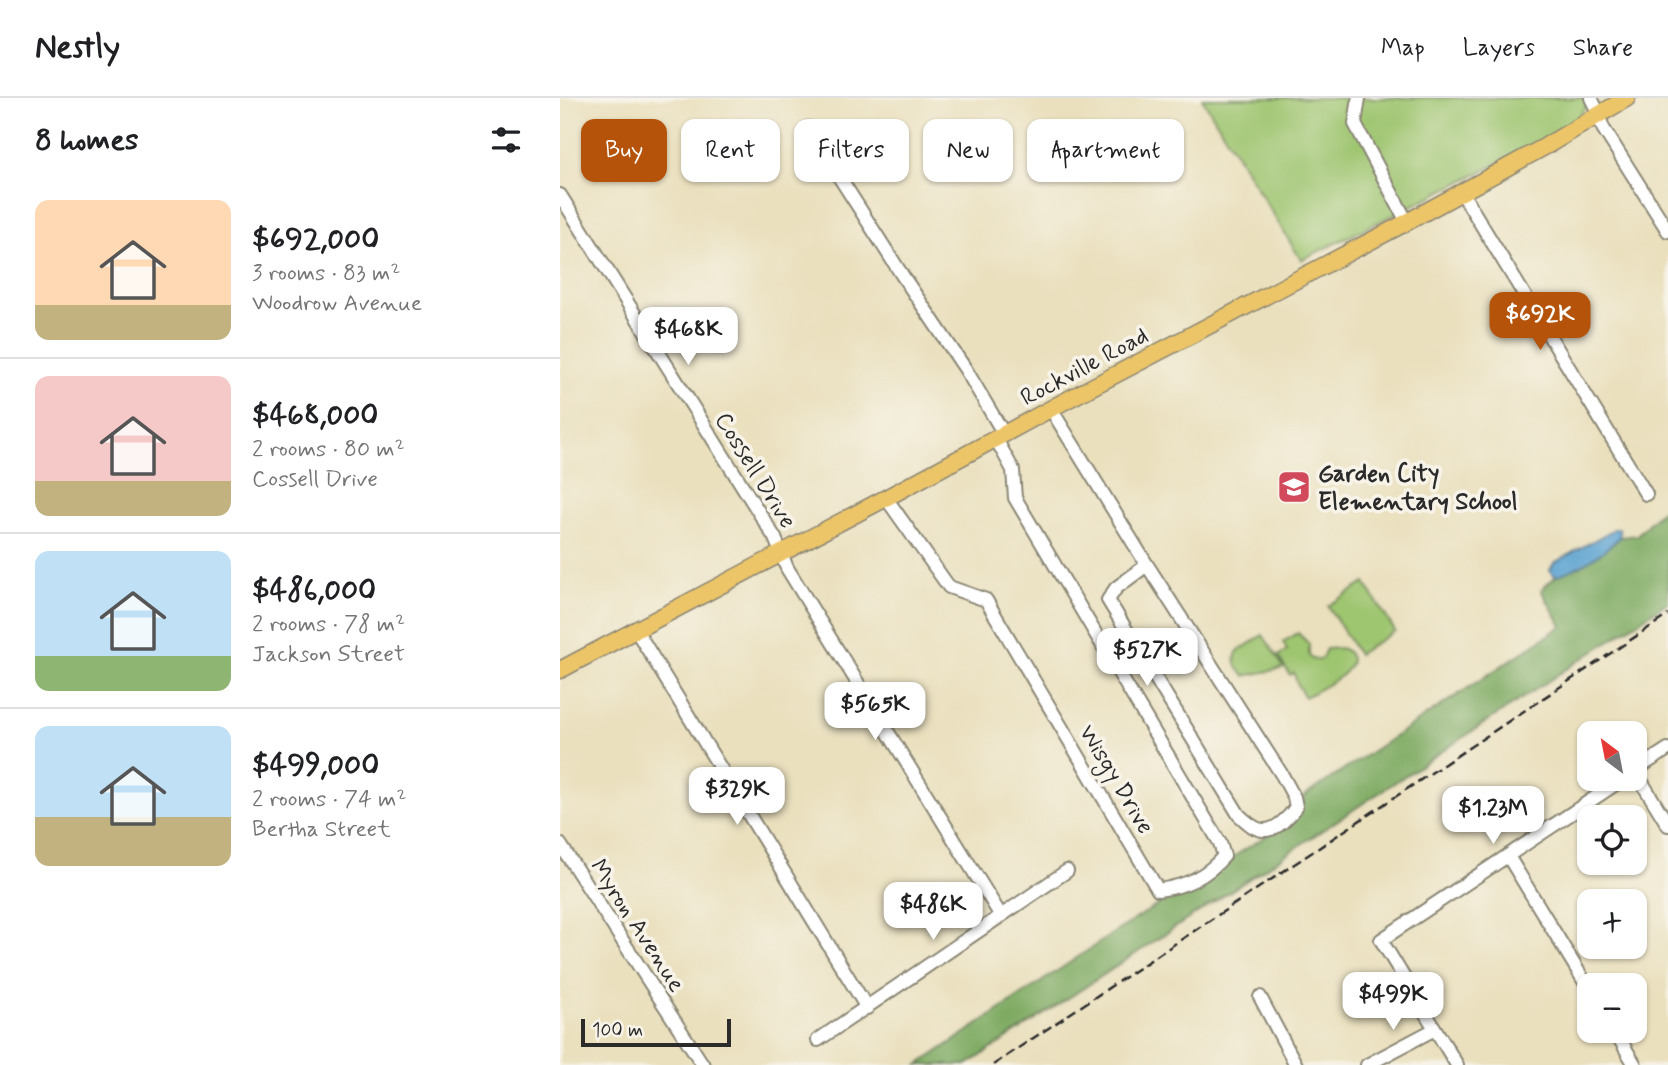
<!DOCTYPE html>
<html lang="en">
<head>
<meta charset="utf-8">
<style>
	:root { --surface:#fff; --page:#f2f2f2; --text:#202124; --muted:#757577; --line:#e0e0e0; --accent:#b45309 }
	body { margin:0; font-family:Mynerve,sans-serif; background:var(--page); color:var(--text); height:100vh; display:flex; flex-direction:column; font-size:26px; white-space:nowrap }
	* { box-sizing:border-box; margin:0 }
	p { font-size:23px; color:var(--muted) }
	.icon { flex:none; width:38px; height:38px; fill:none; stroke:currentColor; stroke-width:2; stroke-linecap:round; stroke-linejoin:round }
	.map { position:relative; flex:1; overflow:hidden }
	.details { display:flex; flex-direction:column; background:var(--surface); width:560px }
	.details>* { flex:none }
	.top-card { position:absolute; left:21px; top:21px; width:665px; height:63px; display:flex; gap:14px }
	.needle { width:46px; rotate:328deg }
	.controls { position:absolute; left:1017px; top:623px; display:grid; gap:14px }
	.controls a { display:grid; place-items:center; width:70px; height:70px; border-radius:14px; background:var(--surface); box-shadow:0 2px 5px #0004; font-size:35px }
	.scale { position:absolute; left:21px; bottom:18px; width:150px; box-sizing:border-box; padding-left:7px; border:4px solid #2b2b2b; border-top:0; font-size:19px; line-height:24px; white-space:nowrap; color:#2b2b2b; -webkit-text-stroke:5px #f7f3e8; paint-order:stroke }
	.price { position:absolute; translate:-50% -60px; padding:0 16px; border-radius:14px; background:#fff; color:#222; font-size:23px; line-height:46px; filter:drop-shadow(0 2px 4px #0008) }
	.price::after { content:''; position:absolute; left:50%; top:42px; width:21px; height:16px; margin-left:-10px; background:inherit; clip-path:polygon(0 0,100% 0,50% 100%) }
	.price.current { background:var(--accent); color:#fff }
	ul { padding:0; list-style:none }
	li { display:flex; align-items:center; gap:21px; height:175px; padding:0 35px }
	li+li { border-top:2px solid var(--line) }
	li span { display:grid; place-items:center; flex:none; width:196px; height:140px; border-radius:14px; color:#555 }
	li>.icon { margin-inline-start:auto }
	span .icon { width:84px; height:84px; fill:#fffc; stroke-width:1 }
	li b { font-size:30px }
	h2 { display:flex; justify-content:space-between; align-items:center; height:84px; padding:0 35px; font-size:30px }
	.tag { padding:0 24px; border-radius:14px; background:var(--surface); box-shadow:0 2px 5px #0004; font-size:24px; line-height:63px }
	.tag.current { background:var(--accent); color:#fff }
	header { display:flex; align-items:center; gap:42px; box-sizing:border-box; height:98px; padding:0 35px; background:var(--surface); border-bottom:2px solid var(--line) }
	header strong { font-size:33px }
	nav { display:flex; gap:38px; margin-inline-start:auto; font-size:24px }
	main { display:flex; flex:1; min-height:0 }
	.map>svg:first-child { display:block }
	.green { fill:#9ec570; stroke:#64784e; stroke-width:2 }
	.forest { fill:#7eaa62; stroke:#546a46; stroke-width:2 }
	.water { fill:#5aa2d1; stroke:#42667e; stroke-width:2 }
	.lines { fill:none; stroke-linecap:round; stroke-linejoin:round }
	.minor-casing { stroke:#8a8674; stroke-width:16 }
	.major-casing { stroke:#8a8674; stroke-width:19 }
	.minor { stroke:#fff; stroke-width:12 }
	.major { stroke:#edc569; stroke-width:16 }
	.rail { stroke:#2b2b2b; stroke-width:2.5; stroke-dasharray:10 5; stroke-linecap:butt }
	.labels { text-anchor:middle; stroke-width:7; stroke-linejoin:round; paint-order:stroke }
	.street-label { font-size:24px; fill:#2b2b2b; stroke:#f7f3e8 }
	.poi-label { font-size:24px; font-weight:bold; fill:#2b2b2b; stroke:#f7f3e8; text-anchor:start }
</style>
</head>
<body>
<header>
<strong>Nestly</strong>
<nav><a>Map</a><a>Layers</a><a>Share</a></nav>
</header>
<main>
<section class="details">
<h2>8 homes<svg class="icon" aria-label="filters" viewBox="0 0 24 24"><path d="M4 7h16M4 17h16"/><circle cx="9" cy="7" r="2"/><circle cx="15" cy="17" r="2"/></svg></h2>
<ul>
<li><span style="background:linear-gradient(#ffd9b3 75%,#c2b280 0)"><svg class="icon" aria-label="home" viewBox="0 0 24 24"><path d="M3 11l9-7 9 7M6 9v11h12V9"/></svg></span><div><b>$692,000</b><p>3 rooms · 83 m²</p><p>Woodrow Avenue</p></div></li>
<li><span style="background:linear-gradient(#f6c9c9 75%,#c2b280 0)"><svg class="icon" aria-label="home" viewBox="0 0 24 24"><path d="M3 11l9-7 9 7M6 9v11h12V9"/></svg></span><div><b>$468,000</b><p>2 rooms · 80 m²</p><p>Cossell Drive</p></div></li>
<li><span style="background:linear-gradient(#bfe0f5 75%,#8fb573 0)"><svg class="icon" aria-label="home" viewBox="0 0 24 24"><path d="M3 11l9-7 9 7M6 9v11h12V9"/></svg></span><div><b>$486,000</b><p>2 rooms · 78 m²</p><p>Jackson Street</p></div></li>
<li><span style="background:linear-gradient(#bfe0f5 65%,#c2b280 0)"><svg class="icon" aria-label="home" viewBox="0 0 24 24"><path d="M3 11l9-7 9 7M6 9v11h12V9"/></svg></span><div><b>$499,000</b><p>2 rooms · 74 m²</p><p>Bertha Street</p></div></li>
</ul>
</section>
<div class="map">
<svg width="1108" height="967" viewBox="0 0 1108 967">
	<rect width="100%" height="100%" fill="#f7f3e8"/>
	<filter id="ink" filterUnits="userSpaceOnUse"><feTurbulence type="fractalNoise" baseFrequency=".0143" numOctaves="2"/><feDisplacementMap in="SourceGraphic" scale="14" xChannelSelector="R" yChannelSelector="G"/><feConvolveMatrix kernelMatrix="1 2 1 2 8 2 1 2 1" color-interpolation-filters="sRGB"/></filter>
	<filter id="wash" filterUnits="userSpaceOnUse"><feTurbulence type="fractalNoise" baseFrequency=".00686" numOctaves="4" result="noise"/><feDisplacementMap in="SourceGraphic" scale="28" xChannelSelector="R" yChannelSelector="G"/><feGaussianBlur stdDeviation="1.57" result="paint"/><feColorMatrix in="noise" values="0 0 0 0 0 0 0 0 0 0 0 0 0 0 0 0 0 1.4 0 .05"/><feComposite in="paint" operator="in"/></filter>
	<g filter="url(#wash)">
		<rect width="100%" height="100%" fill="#eae0be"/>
		<path class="green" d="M642,0H1024L1028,6L1013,26L976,47L741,162Z
			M805,485L835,533L798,556L768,508Z
			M738,535L749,546V557L752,561L759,562L762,560L766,551C776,550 786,548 790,558C798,574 757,592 745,599L738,588L734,575L730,577L718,558L727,552L723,544Z
			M703,537L724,570L685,578C676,571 673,564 677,554Z"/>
		<path class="forest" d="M1108,406V504L407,967H358L555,834L733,721L746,697L1002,528L981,492L996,478L1019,468L1053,446L1060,439L1077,437Z"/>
		<path class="water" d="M1056,430H1059L1060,439C1042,456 1019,470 996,478L992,476L990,472L994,465Z"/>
	</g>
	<g filter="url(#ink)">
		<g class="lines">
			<defs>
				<path id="minor" d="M799,0L795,26L847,124
					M1031,0L1036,10L1043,30L1108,133
					M248,30L342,177L406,272L444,336
					M902,95L1086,396
					M0,97L215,440L227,470L441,818
					M491,311L587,467L722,677L734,699L736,709C730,718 716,733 704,732C694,732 686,723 679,717L548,502L556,490L587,467
					M326,400L389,489L426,502L598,792C625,789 647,778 664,758L660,745L455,400L453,372L436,341
					M76,532L307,910
					M1074,673L1108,651
					M1075,673L1108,727
					M0,746L143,967
					M948,758L1029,891
					M700,899L736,967
					M1055,933L1075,967
					M258,942L507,773
					M807,967L875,931
					M897,967L821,842L1063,681"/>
				<path id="major" d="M0,572L326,400L505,303L847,124L986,48L1067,0"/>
			</defs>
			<use href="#minor" class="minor-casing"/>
			<use href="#major" class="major-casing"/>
			<use href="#minor" class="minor"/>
			<use href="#major" class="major"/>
			<path class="rail" d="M433,967L1108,517"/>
		</g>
	</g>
	<defs>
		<symbol id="school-square" viewBox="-11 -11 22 22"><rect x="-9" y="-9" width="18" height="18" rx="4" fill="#d1495b" stroke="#f7f3e8"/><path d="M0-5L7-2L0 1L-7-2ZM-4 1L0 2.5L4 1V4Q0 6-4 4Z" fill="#fff"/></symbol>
	</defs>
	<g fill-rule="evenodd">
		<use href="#school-square" x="715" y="370" width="38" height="38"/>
	</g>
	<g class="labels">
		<g class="street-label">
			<text transform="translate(524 268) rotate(-28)" y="8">Rockville Road</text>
			<text transform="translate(196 372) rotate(58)" y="8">Cossell Drive</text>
			<text transform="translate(557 681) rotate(59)" y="8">Wisgy Drive</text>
			<text transform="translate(78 827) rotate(57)" y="8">Myron Avenue</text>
		</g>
		<g class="poi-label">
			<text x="758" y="383">Garden City<tspan x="758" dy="28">Elementary School</tspan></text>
		</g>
	</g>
</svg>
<div class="controls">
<a><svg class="needle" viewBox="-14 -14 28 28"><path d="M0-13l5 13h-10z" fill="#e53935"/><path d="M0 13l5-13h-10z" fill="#757577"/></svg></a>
<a><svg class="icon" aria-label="locate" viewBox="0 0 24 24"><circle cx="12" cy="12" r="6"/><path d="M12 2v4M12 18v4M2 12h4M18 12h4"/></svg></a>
<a>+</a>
<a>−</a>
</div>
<div class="scale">100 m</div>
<b class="price current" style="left:980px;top:254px">$692K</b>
<b class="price" style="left:128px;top:269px">$468K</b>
<b class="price" style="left:587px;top:590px">$527K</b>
<b class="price" style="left:315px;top:644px">$565K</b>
<b class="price" style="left:177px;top:729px">$329K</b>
<b class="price" style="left:933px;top:748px">$1.23M</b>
<b class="price" style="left:373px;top:844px">$486K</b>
<b class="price" style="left:833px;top:934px">$499K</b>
<div class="top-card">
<a class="tag current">Buy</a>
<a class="tag">Rent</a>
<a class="tag">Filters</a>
<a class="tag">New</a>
<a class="tag">Apartment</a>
</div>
</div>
</main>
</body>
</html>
